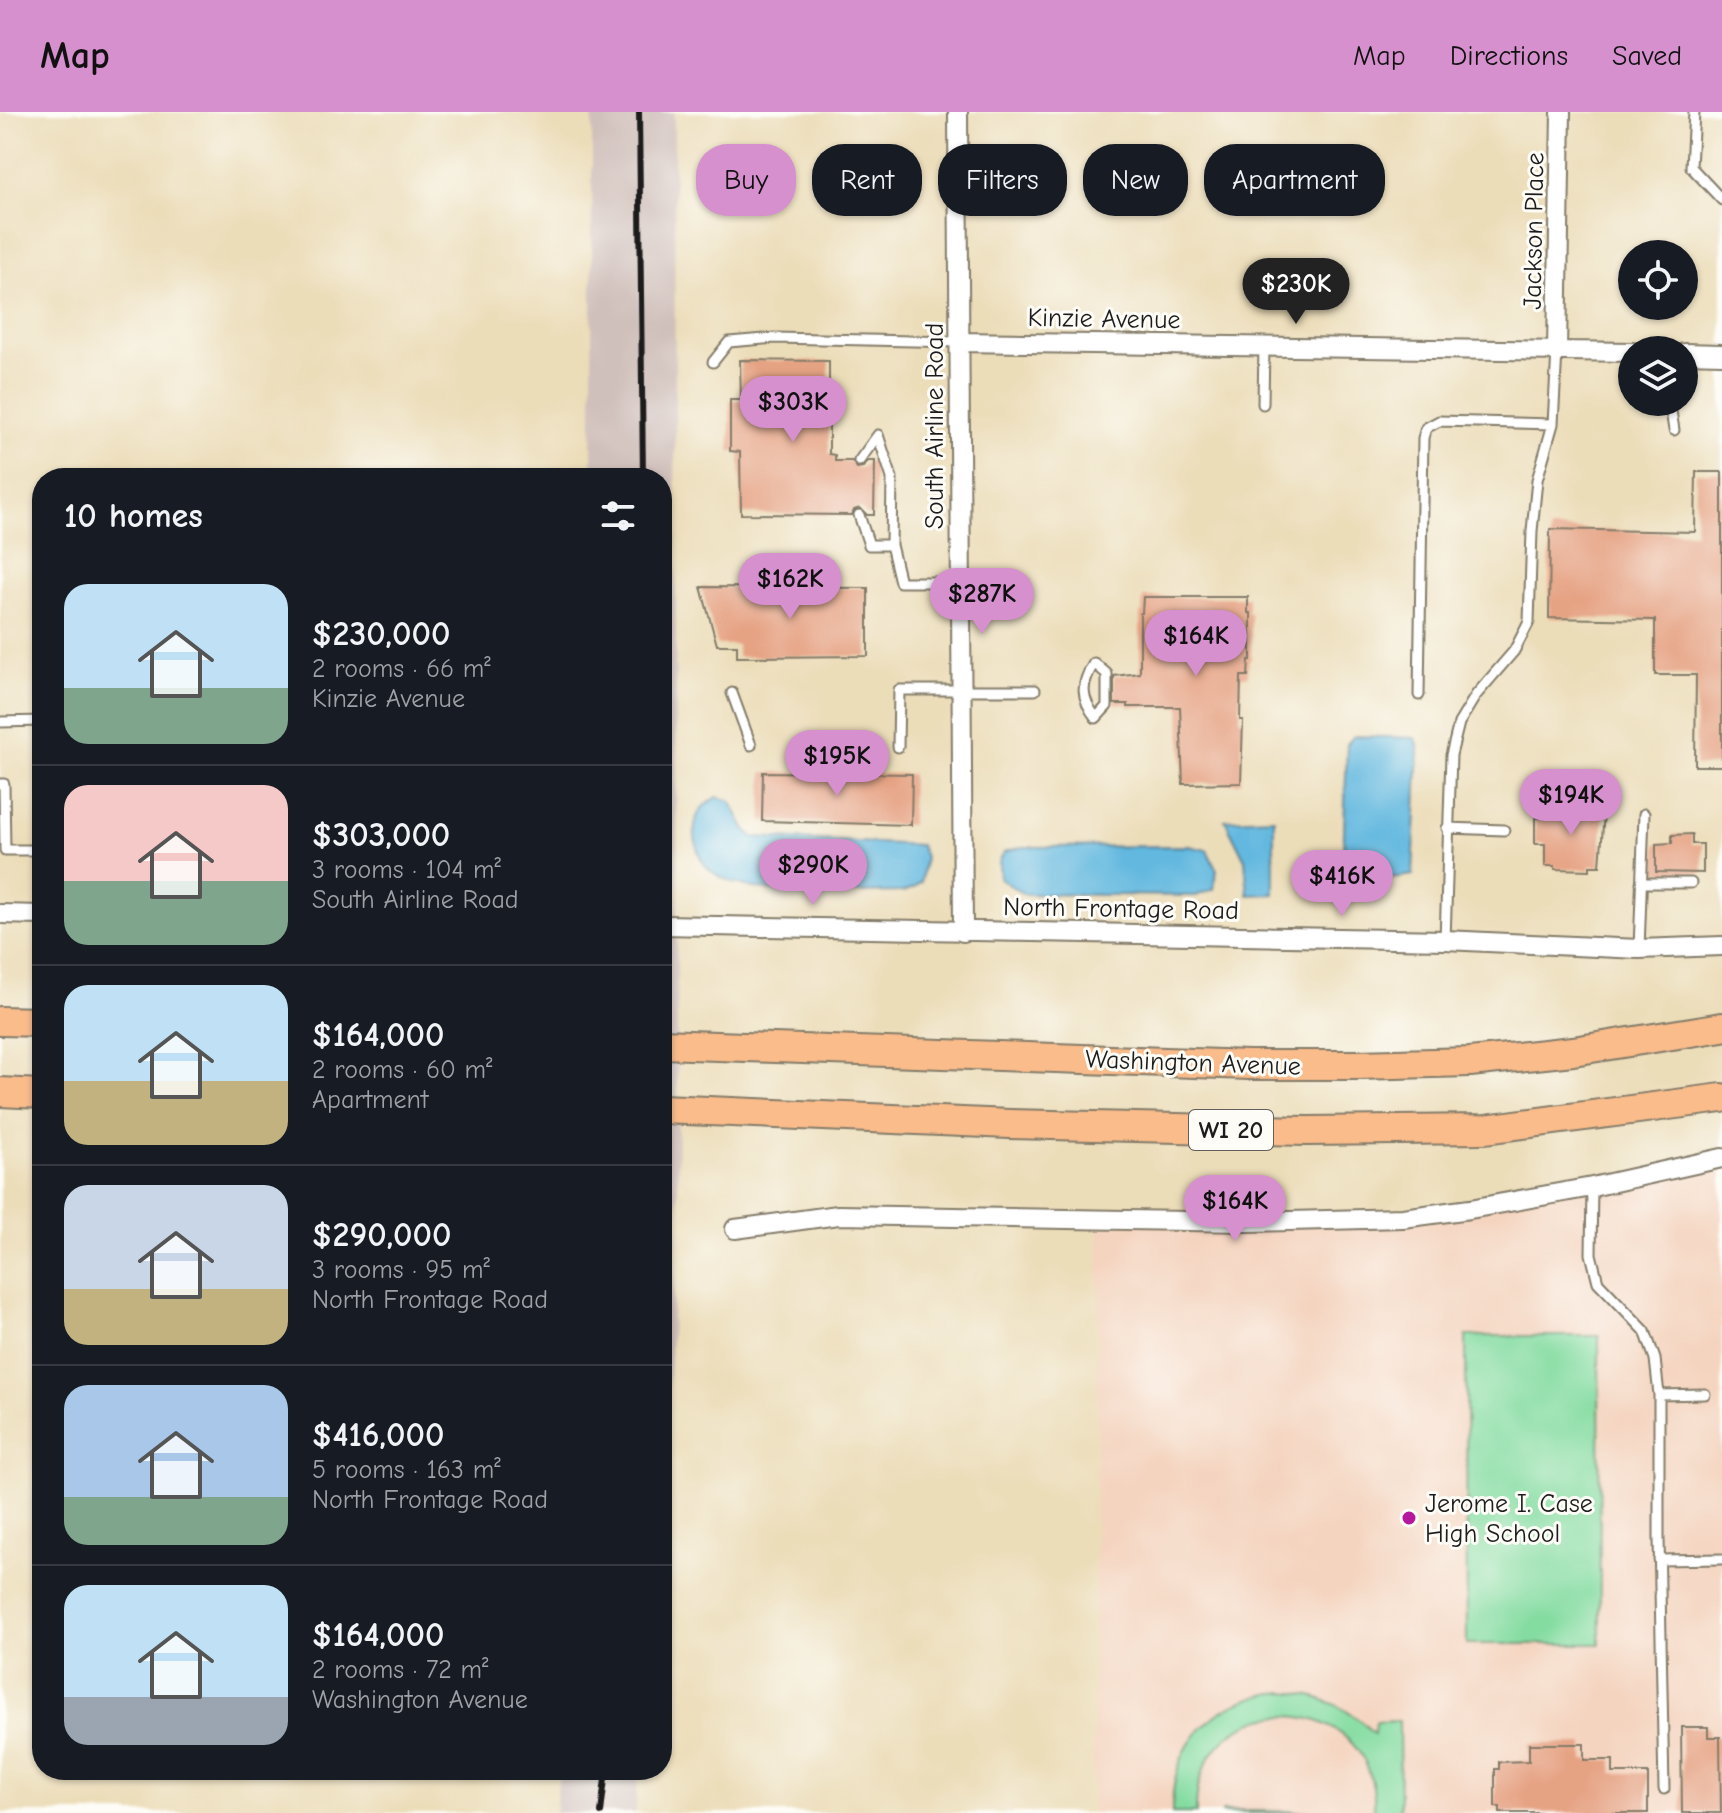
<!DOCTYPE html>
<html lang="en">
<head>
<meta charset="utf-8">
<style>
	:root { --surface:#171b24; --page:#242831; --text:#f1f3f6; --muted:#9ea1a6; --line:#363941; --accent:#d690ce }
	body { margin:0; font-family:"Comic Neue",sans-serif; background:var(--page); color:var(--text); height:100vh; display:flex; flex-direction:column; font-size:30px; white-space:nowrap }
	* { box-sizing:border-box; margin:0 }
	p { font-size:26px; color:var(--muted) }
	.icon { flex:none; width:44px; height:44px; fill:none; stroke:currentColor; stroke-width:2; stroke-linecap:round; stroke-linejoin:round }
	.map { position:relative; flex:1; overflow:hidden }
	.side { position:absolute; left:32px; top:356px; width:640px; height:1312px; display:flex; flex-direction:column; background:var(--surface); border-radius:32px; box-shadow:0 2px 6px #0004 }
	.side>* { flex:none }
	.banner { position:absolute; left:696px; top:32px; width:760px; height:72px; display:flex; gap:16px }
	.controls { position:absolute; left:1618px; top:128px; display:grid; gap:16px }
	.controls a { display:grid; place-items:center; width:80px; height:80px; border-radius:50%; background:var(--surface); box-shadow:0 2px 6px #0004; font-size:40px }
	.price { position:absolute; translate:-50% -68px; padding:0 18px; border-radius:28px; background:var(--accent); color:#111; font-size:26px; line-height:52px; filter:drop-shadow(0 2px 4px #0008) }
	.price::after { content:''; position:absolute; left:50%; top:48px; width:24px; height:18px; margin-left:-12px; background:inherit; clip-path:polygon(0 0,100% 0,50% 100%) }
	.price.on { background:#222; color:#fff }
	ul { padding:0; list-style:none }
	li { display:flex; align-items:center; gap:24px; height:200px; padding:0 32px }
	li+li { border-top:2px solid var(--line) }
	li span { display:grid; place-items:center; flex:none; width:224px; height:160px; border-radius:24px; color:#555 }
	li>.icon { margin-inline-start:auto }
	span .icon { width:96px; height:96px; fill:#fffc; stroke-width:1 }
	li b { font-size:34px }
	h2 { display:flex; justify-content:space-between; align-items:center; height:96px; padding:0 32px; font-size:34px }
	.tag { padding:0 28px; border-radius:32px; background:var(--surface); box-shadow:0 2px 6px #0004; font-size:28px; line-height:72px }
	.tag.on { background:var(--accent); color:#111 }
	header { display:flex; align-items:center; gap:48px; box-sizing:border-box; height:112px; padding:0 40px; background:var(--accent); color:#111 }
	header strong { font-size:38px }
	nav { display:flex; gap:44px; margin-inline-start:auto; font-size:28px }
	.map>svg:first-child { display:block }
	.built { fill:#f4d4bf }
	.industrial { fill:#d0c0bb }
	.green { fill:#84dca1; stroke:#507c5e; stroke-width:2 }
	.water { fill:#62b8df; stroke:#3f6a7e; stroke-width:2 }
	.building { fill:#e6a384 }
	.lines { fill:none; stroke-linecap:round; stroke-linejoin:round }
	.lane-casing { stroke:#847c6a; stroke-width:13 }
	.street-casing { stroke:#847c6a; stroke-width:22 }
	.primary-casing { stroke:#847c6a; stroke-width:32 }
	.lane { stroke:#fff; stroke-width:9 }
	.street { stroke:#fff; stroke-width:18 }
	.primary { stroke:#fabc8b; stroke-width:28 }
	.rail { stroke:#1c1c1c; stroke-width:6 }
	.poi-dot { fill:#b5179e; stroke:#fdfcf7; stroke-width:3 }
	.labels { text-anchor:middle; stroke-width:6; stroke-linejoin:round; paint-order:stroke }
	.shield { fill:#fdfcf7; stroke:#605f5e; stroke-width:2 }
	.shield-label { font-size:24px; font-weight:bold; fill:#1c1c1c }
	.street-label { font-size:26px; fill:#1c1c1c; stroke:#fdfcf7 }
	.poi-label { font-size:26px; fill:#1c1c1c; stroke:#fdfcf7; text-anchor:start }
</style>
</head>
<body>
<header>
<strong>Map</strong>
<nav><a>Map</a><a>Directions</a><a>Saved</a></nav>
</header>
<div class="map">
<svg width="1722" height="1701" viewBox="0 0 1722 1701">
	<rect width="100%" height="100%" fill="#fdfcf7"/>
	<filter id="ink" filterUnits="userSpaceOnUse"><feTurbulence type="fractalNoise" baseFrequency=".0125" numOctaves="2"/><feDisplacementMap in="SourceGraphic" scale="16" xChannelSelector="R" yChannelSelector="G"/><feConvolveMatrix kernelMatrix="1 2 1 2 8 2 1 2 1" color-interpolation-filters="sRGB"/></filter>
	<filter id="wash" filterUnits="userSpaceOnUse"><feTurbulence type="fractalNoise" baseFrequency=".006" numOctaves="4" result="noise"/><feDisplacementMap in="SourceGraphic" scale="32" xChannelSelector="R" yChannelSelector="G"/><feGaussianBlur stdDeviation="1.8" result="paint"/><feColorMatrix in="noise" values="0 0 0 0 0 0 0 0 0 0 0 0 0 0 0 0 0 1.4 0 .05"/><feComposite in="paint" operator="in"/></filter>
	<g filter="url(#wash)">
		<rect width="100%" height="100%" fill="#ecddb9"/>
		<path class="built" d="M1722,1046V1701H1092L1099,1109L1403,1106Z"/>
		<path class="industrial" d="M592,0H674L678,1099L662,1392V366H592Z
			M559,1658H639L635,1701H555Z"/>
		<path class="green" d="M1466,1224H1599L1600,1532H1467Z
			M1284,1580C1320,1582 1349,1595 1374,1622L1375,1610L1399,1609L1400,1701H1374C1374,1693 1375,1684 1373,1676C1358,1576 1195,1577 1196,1701H1172C1171,1630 1214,1586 1284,1580Z
			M1222,1699H1360V1701H1222Z"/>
		<path class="water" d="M1354,624L1415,626L1419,636L1413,763L1376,768L1349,766L1343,749L1347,632Z
			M717,685L730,688L745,716L753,725L920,733L925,745L921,770L914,776L904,780C858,780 735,791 705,753C698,744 697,736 695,725C693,705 700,694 717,685Z
			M1274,706V782L1248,783L1245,748L1225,708Z
			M1189,734L1207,738L1217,758L1214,777L1196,784L1024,782L1000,767L999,750L1004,740L1023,735Z"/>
		<g id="blocks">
			<path class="building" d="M740,248L829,249V342L835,343V349H852L857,356L863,355L868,349H875L874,403H867L860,396L854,398L852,403L741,402L740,340L730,339V288H741Z
				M1696,360H1722V654H1695L1696,563H1655V508L1549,506L1550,417L1695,420Z
				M701,475L868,476V544L737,545V533H717Z
				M1143,485H1248V501H1251V548H1249L1248,564H1241L1240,608H1243L1241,671L1183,672L1180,595H1128V592H1114V564L1140,561V501H1142Z
				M763,660L912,662L911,713L762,709Z
				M1561,693L1584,694V697L1604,700L1600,754H1590V758L1555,757V754H1545V732H1535V706H1546V697H1561Z
				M1692,722V732H1703V761L1656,760V732L1672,731V723Z
				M1681,1615H1708V1625H1720L1721,1701H1682Z
				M1529,1632H1584V1648H1613V1661H1648V1701H1500V1695H1495V1657H1499V1650L1529,1649Z"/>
		</g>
	</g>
	<g filter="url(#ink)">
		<use href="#blocks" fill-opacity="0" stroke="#847c6a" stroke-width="2"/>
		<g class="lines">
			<defs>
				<path id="lane" d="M1694,0L1691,55L1722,88
					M713,250L729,230L775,226L959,230
					M1263,292L1264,234
					M1671,299L1674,318
					M878,323L892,366L891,433L900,470H961
					M859,349L878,323
					M859,403L869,433H891
					M1094,551L1107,562V594L1096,606C1081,586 1080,573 1094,551Z
					M732,581L751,633
					M1419,583L1423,326L1426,316L1439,309L1553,312
					M0,610L42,609
					M898,635L899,578H1035
					M0,672H4L5,738H42
					M1447,716L1504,718
					M1641,771H1691
					M1445,828L1451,643L1459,611L1476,583L1514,539L1529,510L1532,419L1537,368L1553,312L1557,239
					M1639,837L1644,702
					M1592,1075L1591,1142L1598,1170L1645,1219L1655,1247L1659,1283V1426L1664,1677
					M1659,1283L1705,1282
					M1659,1448L1722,1447"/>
				<path id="street" d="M958,0L963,820
					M959,230L1632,240
					M1557,239L1561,0
					M1684,241L1722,242
					M0,802L42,803
					M662,813L1445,828L1639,837L1722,834
					M735,1117L838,1103L1247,1110L1403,1106L1470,1097L1592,1075L1722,1046"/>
				<path id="primary" d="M0,909L42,910
					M662,932L1249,953H1358L1470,950L1573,939L1722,915
					M0,980L42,982
					M662,997L1010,1012L1307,1019L1485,1017L1722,986"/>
			</defs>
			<use href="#lane" class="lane-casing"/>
			<use href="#street" class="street-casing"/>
			<use href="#primary" class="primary-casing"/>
			<use href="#lane" class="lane"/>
			<use href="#street" class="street"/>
			<use href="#primary" class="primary"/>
			<path class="rail" d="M639,0L643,366
				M601,1701L606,1658"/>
		</g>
	</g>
	<circle class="poi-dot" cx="1409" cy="1406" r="8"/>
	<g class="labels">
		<rect class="shield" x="1189" y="998" width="84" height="40" rx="6"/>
		<g class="shield-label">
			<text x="1231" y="1026">WI 20</text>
		</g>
		<g class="street-label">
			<text transform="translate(1533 119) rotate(-89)" y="9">Jackson Place</text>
			<text transform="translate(1104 206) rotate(1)" y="9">Kinzie Avenue</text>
			<text transform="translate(934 314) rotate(-90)" y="9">South Airline Road</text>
			<text transform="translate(1121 796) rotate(1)" y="9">North Frontage Road</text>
			<text transform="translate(1193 950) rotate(2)" y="9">Washington Avenue</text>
		</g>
		<g class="poi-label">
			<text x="1425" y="1400">Jerome I. Case<tspan x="1425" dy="30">High School</tspan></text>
		</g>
	</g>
</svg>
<div class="controls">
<a><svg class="icon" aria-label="locate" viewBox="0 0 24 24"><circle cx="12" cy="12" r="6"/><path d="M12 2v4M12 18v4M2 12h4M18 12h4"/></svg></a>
<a><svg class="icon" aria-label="layers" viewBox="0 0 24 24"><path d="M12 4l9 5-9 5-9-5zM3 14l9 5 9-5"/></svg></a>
</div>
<b class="price on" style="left:1296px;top:214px">$230K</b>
<b class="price" style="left:793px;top:332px">$303K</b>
<b class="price" style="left:790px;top:509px">$162K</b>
<b class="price" style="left:982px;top:524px">$287K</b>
<b class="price" style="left:1196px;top:566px">$164K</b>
<b class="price" style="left:837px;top:686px">$195K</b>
<b class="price" style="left:1571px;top:725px">$194K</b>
<b class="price" style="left:813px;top:795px">$290K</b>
<b class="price" style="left:1342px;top:806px">$416K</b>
<b class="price" style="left:1235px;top:1131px">$164K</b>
<div class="banner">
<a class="tag on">Buy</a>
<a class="tag">Rent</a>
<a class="tag">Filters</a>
<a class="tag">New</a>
<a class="tag">Apartment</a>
</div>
<section class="side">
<h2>10 homes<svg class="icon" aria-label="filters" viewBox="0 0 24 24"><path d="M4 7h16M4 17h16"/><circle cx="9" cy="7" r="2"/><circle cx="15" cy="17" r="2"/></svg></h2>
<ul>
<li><span style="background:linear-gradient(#bfe0f5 65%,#7fa58c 0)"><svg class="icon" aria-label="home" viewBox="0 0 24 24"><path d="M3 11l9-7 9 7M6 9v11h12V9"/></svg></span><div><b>$230,000</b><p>2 rooms · 66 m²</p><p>Kinzie Avenue</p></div></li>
<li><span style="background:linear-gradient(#f6c9c9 60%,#7fa58c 0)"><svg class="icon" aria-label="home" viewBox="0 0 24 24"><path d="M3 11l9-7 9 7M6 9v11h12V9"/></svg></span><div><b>$303,000</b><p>3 rooms · 104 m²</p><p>South Airline Road</p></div></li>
<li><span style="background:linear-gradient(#bfe0f5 60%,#c2b280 0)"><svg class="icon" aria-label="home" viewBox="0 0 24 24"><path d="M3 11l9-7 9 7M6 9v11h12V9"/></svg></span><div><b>$164,000</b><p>2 rooms · 60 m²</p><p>Apartment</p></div></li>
<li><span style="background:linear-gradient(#c9d6e8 65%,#c2b280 0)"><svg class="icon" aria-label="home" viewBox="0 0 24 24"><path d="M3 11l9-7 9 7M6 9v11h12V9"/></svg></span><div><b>$290,000</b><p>3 rooms · 95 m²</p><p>North Frontage Road</p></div></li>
<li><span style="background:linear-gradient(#a9c7e8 70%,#7fa58c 0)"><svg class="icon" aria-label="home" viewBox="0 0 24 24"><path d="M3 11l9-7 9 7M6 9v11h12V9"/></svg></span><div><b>$416,000</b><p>5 rooms · 163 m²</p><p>North Frontage Road</p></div></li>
<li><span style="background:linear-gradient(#bfe0f5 70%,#9aa5b1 0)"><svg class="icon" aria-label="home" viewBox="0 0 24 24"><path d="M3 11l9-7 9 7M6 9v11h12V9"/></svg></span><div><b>$164,000</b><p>2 rooms · 72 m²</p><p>Washington Avenue</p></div></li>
</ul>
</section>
</div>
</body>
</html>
